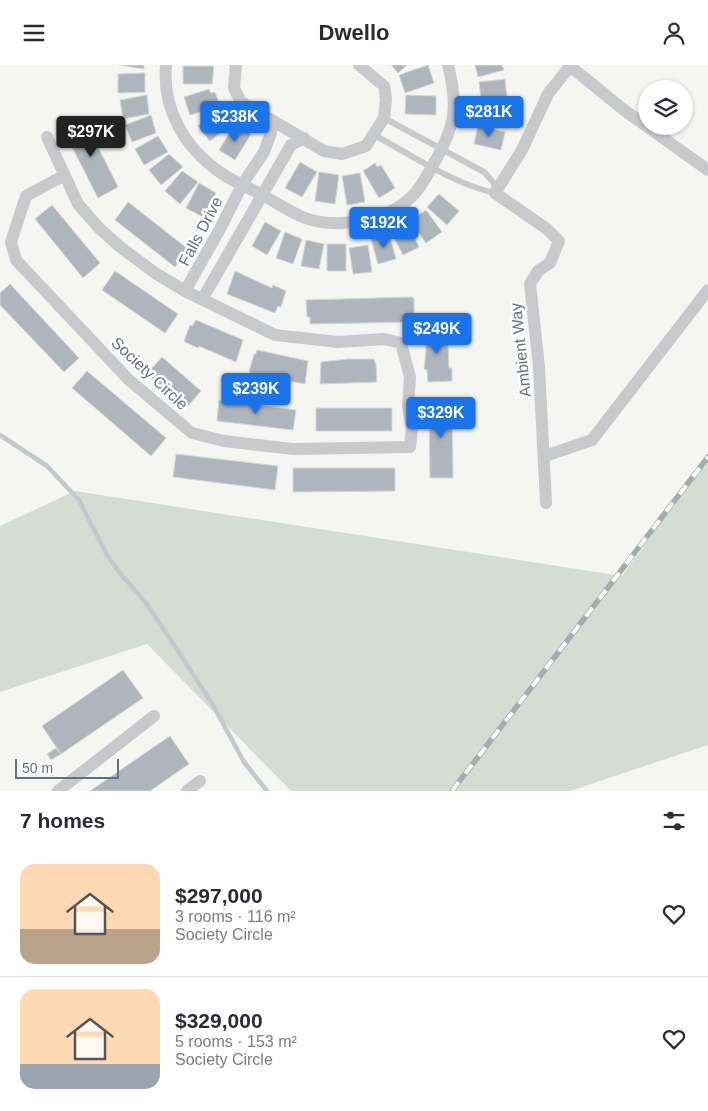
<!DOCTYPE html>
<html lang="en">
<head>
<meta charset="utf-8">
<style>
	:root { --surface:#fff; --page:#f7f7f7; --text:#2b2b33; --muted:#7c7c81; --line:#e1e1e2; --accent:#1a73e8 }
	body { margin:0; font-family:Arial,sans-serif; background:var(--page); color:var(--text); height:100vh; display:flex; flex-direction:column; font-size:19px; white-space:nowrap }
	* { box-sizing:border-box; margin:0 }
	p { font-size:16px; color:var(--muted) }
	.icon { flex:none; width:28px; height:28px; fill:none; stroke:currentColor; stroke-width:2; stroke-linecap:round; stroke-linejoin:round }
	.map { position:relative; height:726px; overflow:hidden }
	.sheet { display:flex; flex-direction:column; background:var(--surface); flex:1 }
	.sheet>* { flex:none }
	.controls { position:absolute; left:638px; top:15px; display:grid; gap:10px }
	.controls a { display:grid; place-items:center; width:55px; height:55px; border-radius:50%; background:var(--surface); box-shadow:0 1px 4px #0004; font-size:25px }
	.scale { position:absolute; left:15px; bottom:12px; width:104px; box-sizing:border-box; padding-left:5px; border:2px solid #627085; border-top:0; font-size:14px; line-height:18px; white-space:nowrap; color:#627085; -webkit-text-stroke:4px #fff; paint-order:stroke }
	.price { position:absolute; translate:-50% -42px; padding:0 11px; border-radius:5px; background:var(--accent); color:#fff; font-size:16px; line-height:32px; filter:drop-shadow(0 1px 2px #0008) }
	.price::after { content:''; position:absolute; left:50%; top:30px; width:15px; height:11px; margin-left:-8px; background:inherit; clip-path:polygon(0 0,100% 0,50% 100%) }
	.price.active { background:#222; color:#fff }
	ul { padding:0; list-style:none }
	li { display:flex; align-items:center; gap:15px; height:125px; padding:0 20px }
	li+li { border-top:1px solid var(--line) }
	li span { display:grid; place-items:center; flex:none; width:140px; height:100px; border-radius:15px; color:#555 }
	li>.icon { margin-inline-start:auto }
	span .icon { width:60px; height:60px; fill:#fffc; stroke-width:1 }
	li b { font-size:21px }
	h2 { display:flex; justify-content:space-between; align-items:center; height:60px; padding:0 20px; font-size:21px }
	header { display:flex; justify-content:space-between; align-items:center; height:65px; padding:0 20px; background:var(--surface); font-size:22px; font-weight:600 }
	.map>svg:first-child { display:block }
	.green { fill:#d5ddd2 }
	.lines { fill:none; stroke-linecap:round; stroke-linejoin:round }
	.stream { stroke:#c0c9d0; stroke-width:4.5 }
	.building { fill:#afb5bc; stroke:#d6d7d4 }
	.lane { stroke:#c7c9cd; stroke-width:6 }
	.street { stroke:#c7c9cd; stroke-width:12 }
	.rail-casing { stroke:#a6aab1; stroke-width:5.5 }
	.rail { stroke:#fff; stroke-width:4; stroke-dasharray:11; stroke-linecap:butt }
	.labels { text-anchor:middle; stroke-width:5; stroke-linejoin:round; paint-order:stroke }
	.street-label { font-size:16px; fill:#627085; stroke:#fff }
</style>
</head>
<body>
<header><svg class="icon" aria-label="menu" viewBox="0 0 24 24"><path d="M4 6h16M4 12h16M4 18h16"/></svg>Dwello<svg class="icon" aria-label="person" viewBox="0 0 24 24"><circle cx="12" cy="8" r="4"/><path d="M4 21q1-7 8-7t8 7"/></svg></header>
<div class="map">
<svg width="708" height="726" viewBox="0 0 708 726">
	<rect width="100%" height="100%" fill="#f5f6f1"/>
	<path class="green" d="M708,393V680L570,726H291L147,579L0,627V461L75,426L622,511Z"/>
	<g class="lines">
		<path class="stream" d="M0,370L47,401L79,435L107,490L119,507L146,538L169,572L214,642L244,697L267,726"/>
	</g>
	<path class="building" d="M119,0H144V4Z
		M391,0H407L398,8Z
		M428,0L434,18L405,28L399,10Z
		M475,0H502L504,5L478,12Z
		M183,1H214L212,19H183Z
		M145,8V27L118,28V9Z
		M505,14L507,33L481,35L479,17Z
		M209,24L211,28L215,27L220,41L190,50L184,32Z
		M147,30L149,49L123,54L120,35Z
		M406,30L436,31V50L405,49Z
		M481,38L507,40L506,59L480,57Z
		M221,43L233,58L210,76L198,61Z
		M151,50L156,68L132,77L125,60Z
		M84,54L118,122L98,133L63,64Z
		M478,61L505,67L501,85L474,79Z
		M233,62L236,65L238,62L251,69L235,95L219,85Z
		M158,71L168,87L144,100L135,84Z
		M169,89L183,102L161,120L149,105Z
		M300,97L317,107L302,132L285,123Z
		M375,98L377,102L381,100L395,123L379,133L363,106Z
		M182,106L198,117L180,139L165,126Z
		M319,107L339,110L335,139L315,136Z
		M360,108L365,137L347,140L342,111Z
		M199,118L216,128L203,152L186,143Z
		M439,129L459,146L447,160L427,142Z
		M128,137L188,184L175,202L115,155Z
		M52,140L100,198L83,213L35,154Z
		M426,145L442,167L426,178L410,156Z
		M265,157L281,166L267,190L252,181Z
		M407,158L419,182L403,190L391,166Z
		M285,167L302,174L293,199L276,193Z
		M389,168L396,194L378,199L371,174Z
		M306,175L324,179L319,204L301,201Z
		M327,179H346V206H327Z
		M368,180L372,207L353,209L349,183Z
		M115,206L178,249L165,268L102,225Z
		M235,206L272,223L273,220L286,226L281,242L278,241L275,248L227,229Z
		M10,219L79,293L64,307L0,240V228Z
		M412,232L414,233V249H412V257L310,259V252H307L306,235Z
		M196,255L243,275L236,297L199,281L198,283L185,277L184,276L190,260L192,261Z
		M447,262L449,303H452V316L428,317L427,305L424,304L426,286L424,265H428V263Z
		M257,285L308,296L305,319L252,309L249,307L254,289H256Z
		M162,292L201,326L186,343L147,309Z
		M348,294H374L376,300L377,317L320,319L321,297Z
		M87,306L166,373L151,391L72,323Z
		M219,335L296,345L293,365L217,356Z
		M429,336H452L453,413H430Z
		M316,343H392V366H316Z
		M176,389L278,401L275,425L173,412Z
		M293,403H395V426L293,427Z
		M123,605L143,633L61,689L42,661Z
		M170,671L189,699L150,726H90Z
		M56,683L61,689L51,695L47,689Z"/>
	<g class="lines">
		<path class="lane" d="M374,70C414,91 451,118 495,128L494,118L484,107L384,53"/>
		<path class="street" d="M166,0C162,45 185,83 221,108C234,117 248,122 262,130C276,137 289,147 305,153C339,165 393,155 417,126C423,118 428,109 433,100C455,62 459,43 448,0
			M236,0L234,23L241,37L324,86L342,89L366,81L384,53L386,34L384,21L359,0
			M570,1L624,45L708,105
			M47,72L78,139L99,163L119,181L155,208L185,226L275,270L338,277L384,274L401,278L410,312L408,341L412,363L410,382L293,384L224,376L192,368L129,315L16,195L11,177L26,131L63,111
			M185,226L220,164L242,120L264,87L271,68L270,55
			M203,233L291,80L304,73
			M545,391L592,375L708,225
			M546,438L539,302L530,219L538,206L550,198L559,176L547,164L495,128L522,85L548,29L571,0
			M58,726L154,651
			M187,726L200,716"/>
		<defs>
			<path id="rail" d="M452,726L708,392"/>
		</defs>
		<use href="#rail" class="rail-casing"/>
		<use href="#rail" class="rail"/>
	</g>
	<g class="labels">
		<g class="street-label">
			<text transform="translate(200 166) rotate(-62)" y="6">Falls Drive</text>
			<text transform="translate(520 285) rotate(-96)" y="6">Ambient Way</text>
			<text transform="translate(150 308) rotate(43)" y="6">Society Circle</text>
		</g>
	</g>
</svg>
<div class="controls">
<a><svg class="icon" aria-label="layers" viewBox="0 0 24 24"><path d="M12 4l9 5-9 5-9-5zM3 14l9 5 9-5"/></svg></a>
</div>
<div class="scale">50 m</div>
<b class="price" style="left:489px;top:73px">$281K</b>
<b class="price" style="left:235px;top:78px">$238K</b>
<b class="price active" style="left:91px;top:93px">$297K</b>
<b class="price" style="left:384px;top:184px">$192K</b>
<b class="price" style="left:437px;top:290px">$249K</b>
<b class="price" style="left:256px;top:350px">$239K</b>
<b class="price" style="left:441px;top:374px">$329K</b>
</div>
<section class="sheet">
<h2>7 homes<svg class="icon" aria-label="filters" viewBox="0 0 24 24"><path d="M4 7h16M4 17h16"/><circle cx="9" cy="7" r="2"/><circle cx="15" cy="17" r="2"/></svg></h2>
<ul>
<li><span style="background:linear-gradient(#ffd9b3 65%,#b9a48a 0)"><svg class="icon" aria-label="home" viewBox="0 0 24 24"><path d="M3 11l9-7 9 7M6 9v11h12V9"/></svg></span><div><b>$297,000</b><p>3 rooms · 116 m²</p><p>Society Circle</p></div><svg class="icon" aria-label="heart" viewBox="0 0 24 24"><path d="M12 20l-8-8c-3-5 5-10 8-4 3-6 11-1 8 4z"/></svg></li>
<li><span style="background:linear-gradient(#ffd9b3 75%,#9aa5b1 0)"><svg class="icon" aria-label="home" viewBox="0 0 24 24"><path d="M3 11l9-7 9 7M6 9v11h12V9"/></svg></span><div><b>$329,000</b><p>5 rooms · 153 m²</p><p>Society Circle</p></div><svg class="icon" aria-label="heart" viewBox="0 0 24 24"><path d="M12 20l-8-8c-3-5 5-10 8-4 3-6 11-1 8 4z"/></svg></li>
</ul>
</section>
</body>
</html>
